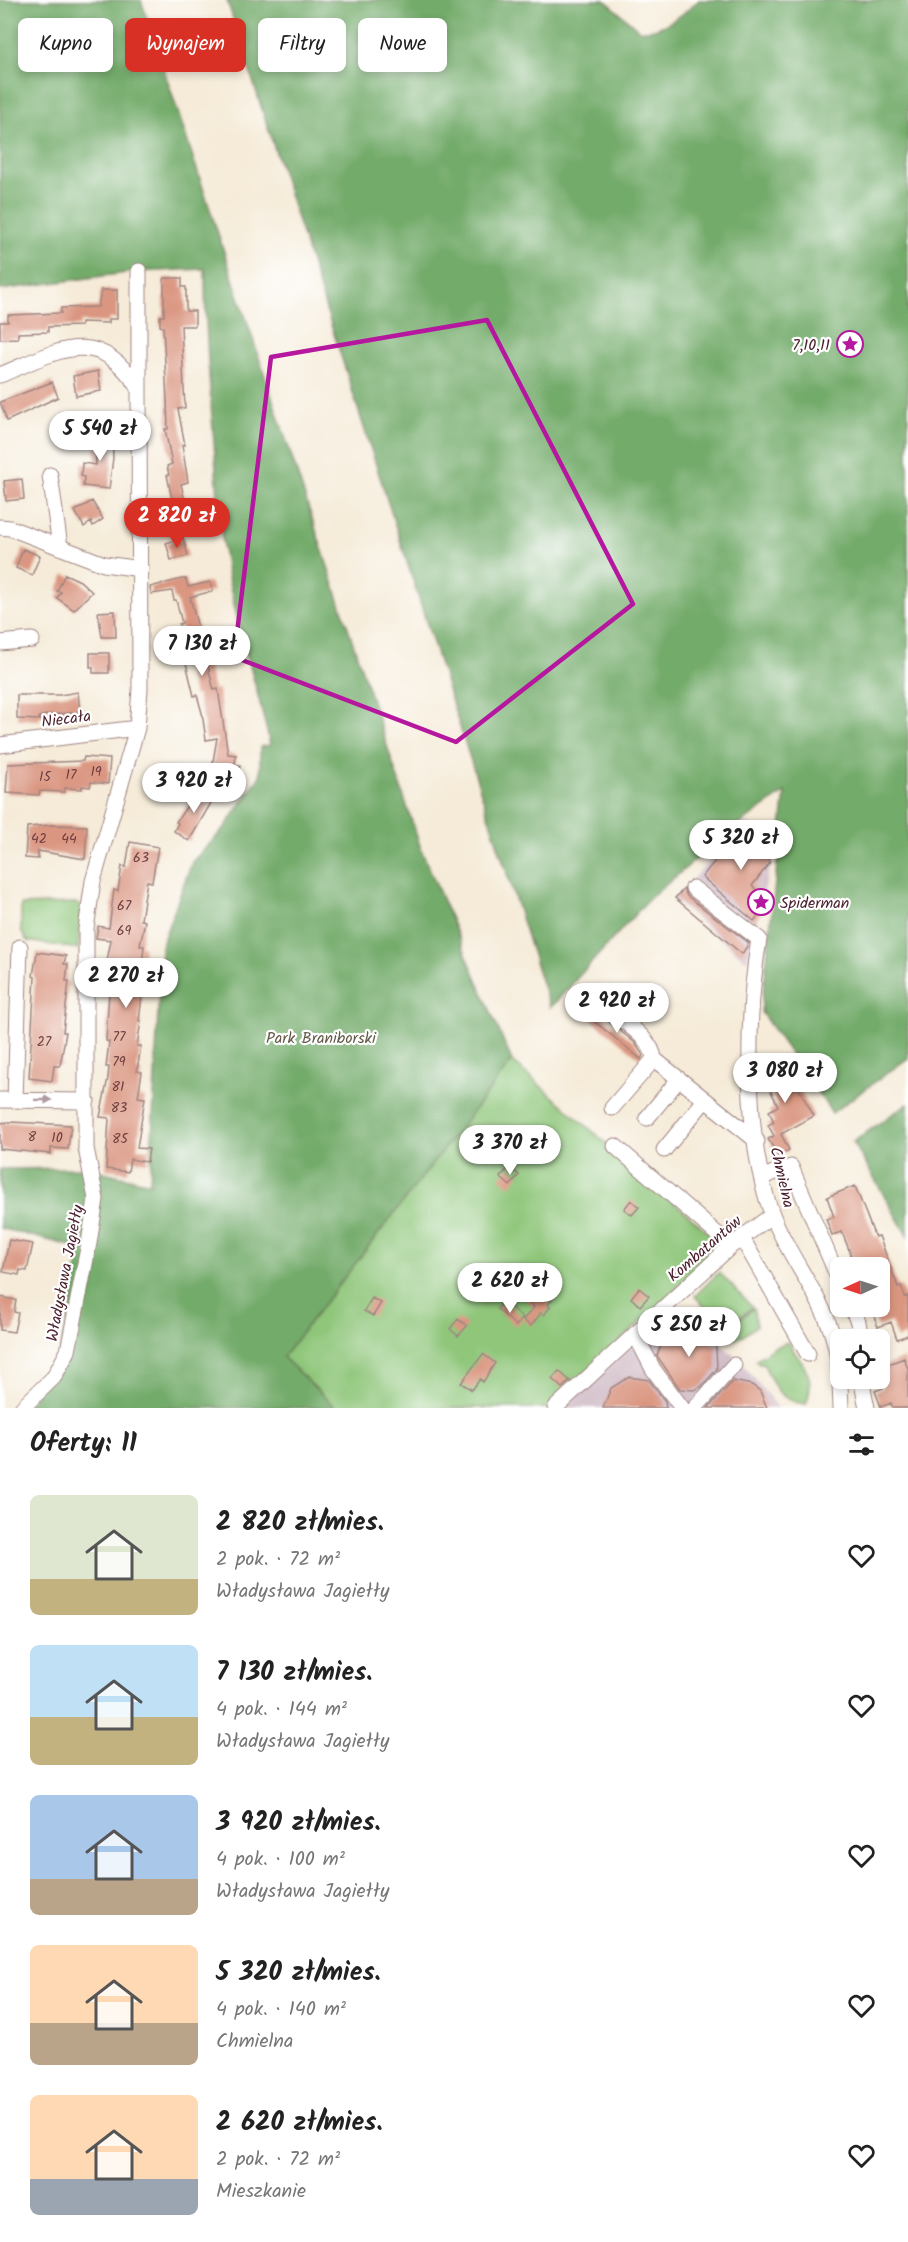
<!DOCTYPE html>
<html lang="pl">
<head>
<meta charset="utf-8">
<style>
	:root { --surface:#fff; --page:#f6f6f6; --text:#222; --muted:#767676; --accent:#d93025 }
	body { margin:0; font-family:Kalam,sans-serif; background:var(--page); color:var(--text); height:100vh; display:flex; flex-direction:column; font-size:22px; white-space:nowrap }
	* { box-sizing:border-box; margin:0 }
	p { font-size:20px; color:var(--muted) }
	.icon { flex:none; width:33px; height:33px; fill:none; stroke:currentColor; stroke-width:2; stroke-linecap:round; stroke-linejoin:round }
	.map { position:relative; height:1408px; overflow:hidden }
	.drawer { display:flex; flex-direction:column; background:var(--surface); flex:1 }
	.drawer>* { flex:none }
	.banner { position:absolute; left:18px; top:18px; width:600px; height:54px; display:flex; gap:12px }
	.needle { width:39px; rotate:267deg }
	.buttons { position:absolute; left:830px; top:1257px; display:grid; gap:12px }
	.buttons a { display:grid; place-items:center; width:60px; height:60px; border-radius:9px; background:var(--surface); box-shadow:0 3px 9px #0003; font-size:30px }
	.price { position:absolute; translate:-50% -51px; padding:0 14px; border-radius:21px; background:#fff; color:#222; font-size:20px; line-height:39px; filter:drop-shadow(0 2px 3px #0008) }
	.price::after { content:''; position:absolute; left:50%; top:36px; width:18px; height:14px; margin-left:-9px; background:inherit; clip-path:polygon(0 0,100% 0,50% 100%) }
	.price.on { background:var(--accent); color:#fff }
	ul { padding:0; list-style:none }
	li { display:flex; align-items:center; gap:18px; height:150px; padding:0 30px }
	li span { display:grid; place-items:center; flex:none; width:168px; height:120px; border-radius:9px; color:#555 }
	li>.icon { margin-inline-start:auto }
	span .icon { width:72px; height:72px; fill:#fffc; stroke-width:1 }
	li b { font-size:26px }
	h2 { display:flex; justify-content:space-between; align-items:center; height:72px; padding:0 30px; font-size:26px }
	.tag { padding:0 21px; border-radius:9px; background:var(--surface); box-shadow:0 3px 9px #0003; font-size:21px; line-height:54px }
	.tag.on { background:var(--accent); color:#fff }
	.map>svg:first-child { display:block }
	.industrial { fill:#d2bdc8 }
	.green { fill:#8fc67a; stroke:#6c7252; stroke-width:1.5 }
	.forest { fill:#73ab6a; stroke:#5e654a; stroke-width:1.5 }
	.building { fill:#da9681 }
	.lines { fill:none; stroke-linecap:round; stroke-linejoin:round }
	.minor-casing { stroke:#a08582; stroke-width:17 }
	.minor { stroke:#fff; stroke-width:15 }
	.oneway { fill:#ae9aa0 }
	.marked { fill:none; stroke:#b5179e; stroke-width:4.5; stroke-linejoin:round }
	.labels { text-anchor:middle; stroke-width:4.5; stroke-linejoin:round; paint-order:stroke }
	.number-label { font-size:14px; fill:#6e3d40 }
	.poi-label { font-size:16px; fill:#4a1f2b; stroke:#fff; text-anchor:end }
	.street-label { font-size:16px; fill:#4a1f2b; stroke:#fff }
	.park-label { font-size:16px; fill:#625947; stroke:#fff }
</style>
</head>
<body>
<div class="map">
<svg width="908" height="1408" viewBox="0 0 908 1408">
	<rect width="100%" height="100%" fill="#fff"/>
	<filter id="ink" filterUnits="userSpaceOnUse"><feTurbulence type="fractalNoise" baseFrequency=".0167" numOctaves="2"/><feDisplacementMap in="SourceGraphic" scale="12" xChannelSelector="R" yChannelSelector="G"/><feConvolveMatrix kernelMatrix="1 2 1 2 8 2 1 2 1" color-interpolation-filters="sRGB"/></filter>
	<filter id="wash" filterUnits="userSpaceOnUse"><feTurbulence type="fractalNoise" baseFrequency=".008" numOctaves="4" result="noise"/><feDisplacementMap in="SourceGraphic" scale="24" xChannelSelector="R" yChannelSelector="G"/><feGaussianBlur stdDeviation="1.35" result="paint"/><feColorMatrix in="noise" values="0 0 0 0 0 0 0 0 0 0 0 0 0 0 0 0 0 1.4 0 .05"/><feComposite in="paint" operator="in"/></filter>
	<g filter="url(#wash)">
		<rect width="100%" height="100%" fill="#f5ebd8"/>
		<path class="industrial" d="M747,823L775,846L747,961L673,899Z
			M677,1305L740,1361L778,1408H563Z"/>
		<path class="green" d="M76,903L81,907L78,949L27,941L21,931V905Z
			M512,1061L723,1245L549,1408H336L282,1357Z
			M719,1272L752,1307L725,1330L695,1296Z
			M753,1308L757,1325L743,1336L735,1339L727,1331Z
			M788,1342C803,1366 817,1375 806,1404C778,1401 775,1387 763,1363L760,1364L756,1360L773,1348Z"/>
		<path class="forest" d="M0,0H141L422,852L512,1061L283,1357L336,1408H26L55,1368L71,1309L79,1248L0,1228V1169L87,1168L150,1183L161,946L192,862L224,829L260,776V747L270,745C258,688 239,634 228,577C220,536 218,496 215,455C210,393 205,331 205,269L133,272L0,290Z
			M227,0H605L639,30C660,33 684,14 699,0H908V1058L832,1113L761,1012L785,792L725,835L649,899L550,1008Z
			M908,1103V1237L853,1142Z"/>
		<g id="blocks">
			<path class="building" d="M164,278H182V287H186V311H195V326H181L185,408L178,409L185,445H182L188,482L181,484L188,515L171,519L167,500L172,499L167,475H169L167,466L172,464L165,429H168L167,400L163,327L160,326V316H164Z
				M101,290H117V319H109V323L81,322V326L48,327V332L18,333V338L0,339V322H8V315L61,313V308L98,307Z
				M98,371L101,391L76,396L73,376Z
				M52,382L58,397L7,421L0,402Z
				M95,429H112L113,458L109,489L83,486L84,477L81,476L82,463L96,465Z
				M22,479L24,499L6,501L4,481Z
				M92,501L103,519L93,526L91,522L84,527L75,511Z
				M183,538L188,556L171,560L166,543Z
				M23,549L40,556L32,575L16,568Z
				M65,574L80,581L92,592L74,610L57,598L61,592L57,591Z
				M182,579H186L188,587L210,582L213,591L190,597L214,690L218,689L228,754L236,755L235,765H240L237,784L210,779L217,738L206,740L202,713L197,695L194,696L179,634L182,633L179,624L182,623L176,600H174L172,591L151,594L150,587Z
				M115,611L116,637H102L98,612Z
				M90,653H109V673H93V667H90Z
				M78,692L80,712L46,715L39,717L40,720L17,719V695H60Z
				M84,757L110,759L108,784L91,782L90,787L82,786V789L65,788L64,792L40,791L39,795L6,793L8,764L83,761Z
				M200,787L215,796L189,841L174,831L178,823L176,822Z
				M52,825L87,826L85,859L38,851V859L25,858L27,827Z
				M748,825L773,844L766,853L771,857L768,860L770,862L752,886L765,897L757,907L762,911L754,921L702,877L738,832L741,834Z
				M130,842L158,847L152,882L147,881L141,920L145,921L140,946H144L139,996H142L139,1021H141L137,1046H141L137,1071L142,1072L138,1097L145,1098L137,1148L149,1149L147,1162L130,1159L128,1172L106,1169L109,1118L100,1117L108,1078L109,1067H106L109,1042L106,1041L109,992L106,991L109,967L106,966L111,940L96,938L98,926L109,928L114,890L118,891L122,866L126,867Z
				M684,889L687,896L749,943L742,954L675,898Z
				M37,952L66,956L64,964H68L66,981H69L63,1032H66L60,1066H54L52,1081L29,1078L35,977L33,976Z
				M596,1011L635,1043L643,1055L641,1059L590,1018Z
				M781,1057L814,1116L781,1134L789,1150L778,1156L768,1139L774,1136L768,1125L774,1122L769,1111L778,1106L765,1079L770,1076L764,1065Z
				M10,1122L71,1125L68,1149L51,1148V1154L0,1149V1123Z
				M510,1167L519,1175L510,1186L500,1177Z
				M855,1186L875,1237L879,1236L898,1287L901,1286L905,1297L908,1296V1335L897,1339L891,1322L878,1327L872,1311L879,1308V1268H856L842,1232L832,1235L826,1219L834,1217L827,1197Z
				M631,1200L639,1207L632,1215L624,1209Z
				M9,1240L33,1244L27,1271L20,1270L19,1275L3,1272Z
				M526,1287L540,1299L548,1290L555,1295L548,1305L550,1307L544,1315L541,1313L531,1326L523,1320L534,1307L519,1294Z
				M639,1288L649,1296L640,1306L631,1298Z
				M0,1297L16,1300L14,1312L18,1313L14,1332L0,1330Z
				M372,1298L381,1303L373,1316L364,1311Z
				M504,1301L523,1318L516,1326L497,1309Z
				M458,1319L467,1326L458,1336L450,1329Z
				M682,1329L703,1332L716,1348L717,1369L701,1387L694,1390L680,1389L657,1356L663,1340Z
				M483,1354L495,1363L483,1382L480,1379L472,1390L461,1383Z
				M904,1358L908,1369V1408H893L891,1403L881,1407L875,1391L883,1388L879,1368Z
				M559,1371L570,1381L562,1388L552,1379Z
				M629,1377L649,1380L665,1401L666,1408H603L611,1388Z
				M733,1381L752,1385L760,1391L767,1408H708Z"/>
		</g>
	</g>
	<g filter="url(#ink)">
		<use href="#blocks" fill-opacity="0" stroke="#a08582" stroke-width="1.5"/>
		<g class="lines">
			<defs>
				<path id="minor" d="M139,271V388
					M0,375C59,351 96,324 139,388L140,689L137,728L93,881L86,929V1148L96,1199L89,1243L68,1351L54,1377L22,1408
					M50,475L60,547
					M0,527L10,528L104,564L141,569
					M0,643L32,640
					M0,745L137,728
					M693,888L759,939C746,1017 744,1140 772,1214C788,1257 823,1297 834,1340C840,1362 840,1385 841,1408
					M604,1006C619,1019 653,1038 654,1059
					M0,1100L87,1101
					M15,1100L20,947
					M612,1108L654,1059L757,1141
					M647,1118L679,1079
					M615,1146L731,1246
					M664,1150L705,1100
					M762,1177L791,1167L840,1282
					M742,1238L808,1354
					M851,1306L858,1322L861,1340
					M635,1334L653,1369L682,1408
					M861,1378L867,1408
					M555,1408L731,1246L772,1215
					M695,1408L734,1365"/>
			</defs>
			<use href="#minor" class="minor-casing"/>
			<use href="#minor" class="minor"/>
		</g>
		<defs><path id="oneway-solid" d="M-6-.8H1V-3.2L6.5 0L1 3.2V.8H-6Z" transform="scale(1.5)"/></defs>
		<use class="oneway" href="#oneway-solid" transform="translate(43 1100) rotate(1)"/>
	</g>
	<path class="marked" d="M487,320L633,604L456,742L234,657L271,357Z"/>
	<defs>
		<symbol id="sight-ring" viewBox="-11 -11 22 22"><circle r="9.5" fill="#fff" stroke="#b5179e" stroke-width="1.5"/><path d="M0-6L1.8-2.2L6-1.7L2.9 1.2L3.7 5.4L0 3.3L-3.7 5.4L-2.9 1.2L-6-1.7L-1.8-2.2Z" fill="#b5179e"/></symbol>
	</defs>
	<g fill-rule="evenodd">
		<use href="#sight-ring" x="835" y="329" width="30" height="30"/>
		<use href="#sight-ring" x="746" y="887" width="30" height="30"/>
	</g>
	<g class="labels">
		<g class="number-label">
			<text x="96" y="776">19</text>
			<text x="71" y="779">17</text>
			<text x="45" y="781">15</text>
			<text x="39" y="843">42</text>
			<text x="69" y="843">44</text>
			<text x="141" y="862">63</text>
			<text x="124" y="910">67</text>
			<text x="124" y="935">69</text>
			<text x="119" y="1041">77</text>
			<text x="44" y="1046">27</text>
			<text x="119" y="1066">79</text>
			<text x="118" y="1091">81</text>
			<text x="119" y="1112">83</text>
			<text x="32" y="1141">8</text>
			<text x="57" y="1142">10</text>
			<text x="120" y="1143">85</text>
		</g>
		<g class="poi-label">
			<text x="830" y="350">7,10,11</text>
			<text x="780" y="908" text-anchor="start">Spiderman</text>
		</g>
		<g class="street-label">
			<text transform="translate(66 718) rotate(-7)" y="6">Niecała</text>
			<text transform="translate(783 1177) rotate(77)" y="6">Chmielna</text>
			<text transform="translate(704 1248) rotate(-41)" y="6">Kombatantów</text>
			<text transform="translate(64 1273) rotate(-79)" y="6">Władysława Jagiełły</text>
		</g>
		<g class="park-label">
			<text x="321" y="1043">Park Braniborski</text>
		</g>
	</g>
</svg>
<div class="buttons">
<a><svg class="needle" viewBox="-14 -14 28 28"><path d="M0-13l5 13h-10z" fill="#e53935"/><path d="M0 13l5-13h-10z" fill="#767676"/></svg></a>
<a><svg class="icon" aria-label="locate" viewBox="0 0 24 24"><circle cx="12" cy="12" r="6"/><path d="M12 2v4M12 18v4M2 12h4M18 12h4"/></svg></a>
</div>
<b class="price" style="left:100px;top:462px">5 540 zł</b>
<b class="price on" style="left:177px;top:549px">2 820 zł</b>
<b class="price" style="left:202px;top:677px">7 130 zł</b>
<b class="price" style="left:194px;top:814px">3 920 zł</b>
<b class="price" style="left:741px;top:871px">5 320 zł</b>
<b class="price" style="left:126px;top:1009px">2 270 zł</b>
<b class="price" style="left:617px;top:1034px">2 920 zł</b>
<b class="price" style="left:785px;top:1104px">3 080 zł</b>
<b class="price" style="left:510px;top:1176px">3 370 zł</b>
<b class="price" style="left:510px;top:1314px">2 620 zł</b>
<b class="price" style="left:689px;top:1358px">5 250 zł</b>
<div class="banner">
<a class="tag">Kupno</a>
<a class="tag on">Wynajem</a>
<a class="tag">Filtry</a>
<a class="tag">Nowe</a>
</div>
</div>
<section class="drawer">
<h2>Oferty: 11<svg class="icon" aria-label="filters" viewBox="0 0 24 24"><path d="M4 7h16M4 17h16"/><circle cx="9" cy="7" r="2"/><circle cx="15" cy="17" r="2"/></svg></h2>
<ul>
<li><span style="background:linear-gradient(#dfe7d0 70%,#c2b280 0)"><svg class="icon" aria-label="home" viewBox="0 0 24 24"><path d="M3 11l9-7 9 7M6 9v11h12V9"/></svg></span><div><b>2 820 zł/mies.</b><p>2 pok. · 72 m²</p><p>Władysława Jagiełły</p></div><svg class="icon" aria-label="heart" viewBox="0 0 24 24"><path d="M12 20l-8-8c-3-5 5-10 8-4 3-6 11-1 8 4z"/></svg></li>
<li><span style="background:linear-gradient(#bfe0f5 60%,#c2b280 0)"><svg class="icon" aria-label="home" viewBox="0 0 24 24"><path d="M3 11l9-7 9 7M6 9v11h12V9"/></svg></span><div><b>7 130 zł/mies.</b><p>4 pok. · 144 m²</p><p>Władysława Jagiełły</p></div><svg class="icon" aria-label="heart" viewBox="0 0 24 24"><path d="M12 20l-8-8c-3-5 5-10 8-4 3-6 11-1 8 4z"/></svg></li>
<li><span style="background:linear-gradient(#a9c7e8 70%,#b9a48a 0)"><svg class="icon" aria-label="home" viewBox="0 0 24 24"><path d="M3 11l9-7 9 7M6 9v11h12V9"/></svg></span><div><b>3 920 zł/mies.</b><p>4 pok. · 100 m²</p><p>Władysława Jagiełły</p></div><svg class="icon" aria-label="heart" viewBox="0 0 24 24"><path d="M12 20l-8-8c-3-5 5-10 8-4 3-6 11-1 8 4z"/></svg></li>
<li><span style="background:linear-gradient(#ffd9b3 65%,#b9a48a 0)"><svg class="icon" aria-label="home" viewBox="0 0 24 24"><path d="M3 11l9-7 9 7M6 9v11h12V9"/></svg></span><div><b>5 320 zł/mies.</b><p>4 pok. · 140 m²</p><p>Chmielna</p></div><svg class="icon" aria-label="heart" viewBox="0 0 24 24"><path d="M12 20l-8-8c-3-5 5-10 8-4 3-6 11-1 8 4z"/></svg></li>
<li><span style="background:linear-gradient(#ffd9b3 70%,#9aa5b1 0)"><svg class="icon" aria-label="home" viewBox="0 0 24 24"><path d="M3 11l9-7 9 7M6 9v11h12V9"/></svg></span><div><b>2 620 zł/mies.</b><p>2 pok. · 72 m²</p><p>Mieszkanie</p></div><svg class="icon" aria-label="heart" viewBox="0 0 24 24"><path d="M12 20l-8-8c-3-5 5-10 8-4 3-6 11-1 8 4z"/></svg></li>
</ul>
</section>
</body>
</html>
